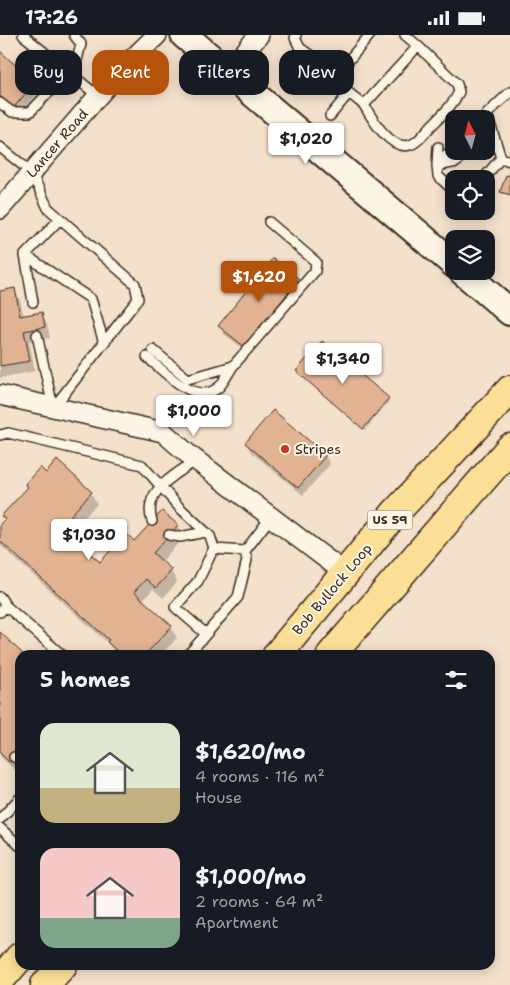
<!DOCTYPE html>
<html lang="en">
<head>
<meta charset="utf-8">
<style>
	:root { --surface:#171b24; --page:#20242c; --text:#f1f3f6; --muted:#9ea1a6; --accent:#b45309 }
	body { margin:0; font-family:"Shantell Sans",sans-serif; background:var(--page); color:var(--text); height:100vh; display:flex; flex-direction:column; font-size:19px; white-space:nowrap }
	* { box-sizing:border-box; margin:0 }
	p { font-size:16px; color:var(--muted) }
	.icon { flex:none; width:28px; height:28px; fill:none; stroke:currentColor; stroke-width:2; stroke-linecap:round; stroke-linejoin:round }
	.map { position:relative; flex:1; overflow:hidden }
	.panel { position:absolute; left:15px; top:615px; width:480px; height:320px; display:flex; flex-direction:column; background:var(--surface); border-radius:15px; box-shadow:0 2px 12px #0003 }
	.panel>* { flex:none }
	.top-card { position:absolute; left:15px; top:15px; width:480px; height:45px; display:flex; gap:10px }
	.needle { width:32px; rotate:354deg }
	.tools { position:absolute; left:445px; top:75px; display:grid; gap:10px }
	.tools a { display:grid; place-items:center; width:50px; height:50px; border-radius:10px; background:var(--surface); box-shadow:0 2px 12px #0003; font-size:25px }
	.price { position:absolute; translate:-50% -42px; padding:0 11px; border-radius:5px; background:#fff; color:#222; font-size:16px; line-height:32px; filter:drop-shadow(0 1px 2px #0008) }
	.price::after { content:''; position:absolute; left:50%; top:30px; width:15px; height:11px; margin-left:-8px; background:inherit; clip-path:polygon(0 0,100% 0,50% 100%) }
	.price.selected { background:var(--accent); color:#fff }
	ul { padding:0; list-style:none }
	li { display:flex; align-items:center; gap:15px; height:125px; padding:0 25px }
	li span { display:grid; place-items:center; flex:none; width:140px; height:100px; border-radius:15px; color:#555 }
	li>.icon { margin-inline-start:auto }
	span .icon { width:60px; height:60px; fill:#fffc; stroke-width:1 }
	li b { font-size:21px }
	h2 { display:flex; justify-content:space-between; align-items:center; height:60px; padding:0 25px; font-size:21px }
	.tag { padding:0 18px; border-radius:15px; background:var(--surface); box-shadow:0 2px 12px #0003; font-size:18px; line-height:45px }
	.tag.selected { background:var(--accent); color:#fff }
	.status { display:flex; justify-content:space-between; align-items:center; height:35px; padding:0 25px; background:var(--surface); direction:ltr }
	.status svg { height:14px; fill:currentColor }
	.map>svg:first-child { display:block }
	.shadow { fill:#0003 }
	.building { fill:#e2b393; stroke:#3b2a1e }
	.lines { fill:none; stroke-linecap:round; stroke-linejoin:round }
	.service-casing { stroke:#3b2a1e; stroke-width:12 }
	.minor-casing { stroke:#3b2a1e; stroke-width:22 }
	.secondary-casing { stroke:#3b2a1e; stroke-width:30 }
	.trunk-casing { stroke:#3b2a1e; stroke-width:31 }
	.service { stroke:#fcf5e5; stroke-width:9 }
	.minor { stroke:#fcf5e5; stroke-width:19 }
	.secondary { stroke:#fcf5e5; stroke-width:26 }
	.trunk { stroke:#fbdf96; stroke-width:28 }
	.poi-dot { fill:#c8321e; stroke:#fcf5e5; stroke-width:2 }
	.labels { text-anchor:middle; stroke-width:4; stroke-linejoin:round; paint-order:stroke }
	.shield { fill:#fcf5e5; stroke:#75675a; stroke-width:1 }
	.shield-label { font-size:12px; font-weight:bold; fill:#3b2a1e }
	.street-label { font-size:14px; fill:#3b2a1e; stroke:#fcf5e5 }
	.poi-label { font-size:14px; fill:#3b2a1e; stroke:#fcf5e5; text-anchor:start }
</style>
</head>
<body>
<div class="status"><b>17:26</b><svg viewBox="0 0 49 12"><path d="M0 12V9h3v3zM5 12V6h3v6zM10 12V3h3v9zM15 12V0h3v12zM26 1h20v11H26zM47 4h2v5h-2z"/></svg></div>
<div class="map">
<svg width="510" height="950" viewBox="0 0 510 950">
	<rect width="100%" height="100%" fill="#f4e1cc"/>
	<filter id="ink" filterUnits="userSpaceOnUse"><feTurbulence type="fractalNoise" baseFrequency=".02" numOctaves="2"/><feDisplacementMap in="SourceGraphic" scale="10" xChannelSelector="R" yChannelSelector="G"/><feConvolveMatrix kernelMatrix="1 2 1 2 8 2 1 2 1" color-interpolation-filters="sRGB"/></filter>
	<g filter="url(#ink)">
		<path class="shadow" d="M0,18L34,49L39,57L18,80L0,64Z
			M298,245L303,253L250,319L224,299L220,291Z
			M14,254L20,265L24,282L41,279L47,289L50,303L29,306L35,336L0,343V257Z
			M322,307L389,366L365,395L299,338Z
			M246,408L325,420L330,429L303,460L251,417Z
			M46,439L91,458L97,469L68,500L100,529L110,518L104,507H134L162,477L177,491L184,502L161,527L171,536L177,547L163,563L153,554L142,566L171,592L177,603L161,620H117L110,610L0,510V491L5,485L3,481L28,453L26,449Z
			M0,600L22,620H20V732L16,736L0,721Z"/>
		<path class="building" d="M0,16L35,48L13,73L0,61Z
			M506,140L510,141V160L500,157Z
			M273,223L299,244L245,312L218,291Z
			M15,253L20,281L42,277L45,292L24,296L30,326L0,331V256Z
			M322,306L389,363L363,394L296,336Z
			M273,375L326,420L298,453L245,408Z
			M57,425L92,457L60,492L100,527L111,515L103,507L118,490L134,506L162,476L178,490L153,518L172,535L156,553L146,544L134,557L172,591L145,620H134L130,617L127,620H121L107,607L109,605L0,506V489L5,484L1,481L28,452L25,449L40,432L46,438Z
			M0,597L24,620H20V715L9,727L0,718Z"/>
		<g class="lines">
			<defs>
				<path id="service" d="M23,0L98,61
					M296,0L295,3L300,13L337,39
					M370,0L337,39L349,58L364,70L418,11L405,0
					M0,68L12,77H30L76,29L81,9L74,0
					M364,70C372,84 391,116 410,110C418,108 427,95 433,89C443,79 453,70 459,57L457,49L418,11
					M330,81L349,58
					M452,95H454
					M0,112L31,137L48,173L135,249L138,264L54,372
					M438,112L437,131L457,127
					M447,119L437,131L438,141L454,156
					M501,123L487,79L510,57
					M483,144L501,123L510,126
					M60,184L25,220L91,264L104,308
					M25,220L33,267
					M37,300L53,372
					M153,315L188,344L233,331L315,236L316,227L269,187
					M147,322C164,336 197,374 220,351C225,345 229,337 233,331
					M0,400L8,398L142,430L179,472L210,501L214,513L198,546L175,572L206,599
					M152,486C142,455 175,441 196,425
					M169,500L180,502L205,497
					M214,514L245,516
					M0,562L6,571L0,577
					M6,571L62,620
					M188,620L238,562L247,525L245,516L271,482
					M14,722L20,724
					M0,784L20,763
					M0,793L20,811"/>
				<path id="minor" d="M228,37L259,0
					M0,174L118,38L157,0
					M0,360L163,397L188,419L345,538"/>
				<path id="secondary" d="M184,0L454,229
					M462,236L510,277"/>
				<path id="trunk" d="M277,620L396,477L510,355
					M331,620L510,413
					M0,945L20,922
					M45,950L63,930"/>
			</defs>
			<use href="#service" class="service-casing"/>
			<use href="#minor" class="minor-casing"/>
			<use href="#secondary" class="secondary-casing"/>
			<use href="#trunk" class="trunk-casing"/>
			<use href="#service" class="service"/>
			<use href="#minor" class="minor"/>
			<use href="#secondary" class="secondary"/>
			<use href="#trunk" class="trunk"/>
		</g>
	</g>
	<circle class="poi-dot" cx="285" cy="414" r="5"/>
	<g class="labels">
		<rect class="shield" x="367.5" y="475.5" width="45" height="19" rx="4"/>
		<g class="shield-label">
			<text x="390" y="489">US 59</text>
		</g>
		<g class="street-label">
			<text transform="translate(57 108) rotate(-49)" y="5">Lancer Road</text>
			<text transform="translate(332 554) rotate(-50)" y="5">Bob Bullock Loop</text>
		</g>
		<g class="poi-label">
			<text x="295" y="419">Stripes</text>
		</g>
	</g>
</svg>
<div class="tools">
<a><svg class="needle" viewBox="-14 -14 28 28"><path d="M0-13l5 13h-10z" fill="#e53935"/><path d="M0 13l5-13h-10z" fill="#9ea1a6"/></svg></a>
<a><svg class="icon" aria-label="locate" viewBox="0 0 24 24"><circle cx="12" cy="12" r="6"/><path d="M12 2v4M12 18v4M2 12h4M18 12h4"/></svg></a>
<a><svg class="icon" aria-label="layers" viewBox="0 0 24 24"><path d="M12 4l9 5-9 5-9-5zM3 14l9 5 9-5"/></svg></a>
</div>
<b class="price" style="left:306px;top:130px">$1,020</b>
<b class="price selected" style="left:259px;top:268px">$1,620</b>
<b class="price" style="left:343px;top:350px">$1,340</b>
<b class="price" style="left:194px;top:402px">$1,000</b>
<b class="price" style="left:89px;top:526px">$1,030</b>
<div class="top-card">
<a class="tag">Buy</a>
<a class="tag selected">Rent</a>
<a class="tag">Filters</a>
<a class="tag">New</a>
</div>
<section class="panel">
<h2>5 homes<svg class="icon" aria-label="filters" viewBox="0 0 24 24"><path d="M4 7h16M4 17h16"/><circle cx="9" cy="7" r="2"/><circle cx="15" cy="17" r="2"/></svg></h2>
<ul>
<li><span style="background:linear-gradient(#dfe7d0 65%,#c2b280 0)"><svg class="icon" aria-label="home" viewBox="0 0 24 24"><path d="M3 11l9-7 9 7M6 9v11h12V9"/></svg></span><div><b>$1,620/mo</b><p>4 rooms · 116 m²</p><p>House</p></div></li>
<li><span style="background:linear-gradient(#f6c9c9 70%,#7fa58c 0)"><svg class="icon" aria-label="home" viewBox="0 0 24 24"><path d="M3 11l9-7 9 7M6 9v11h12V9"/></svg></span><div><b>$1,000/mo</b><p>2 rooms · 64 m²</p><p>Apartment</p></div></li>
</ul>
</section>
</div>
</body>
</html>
